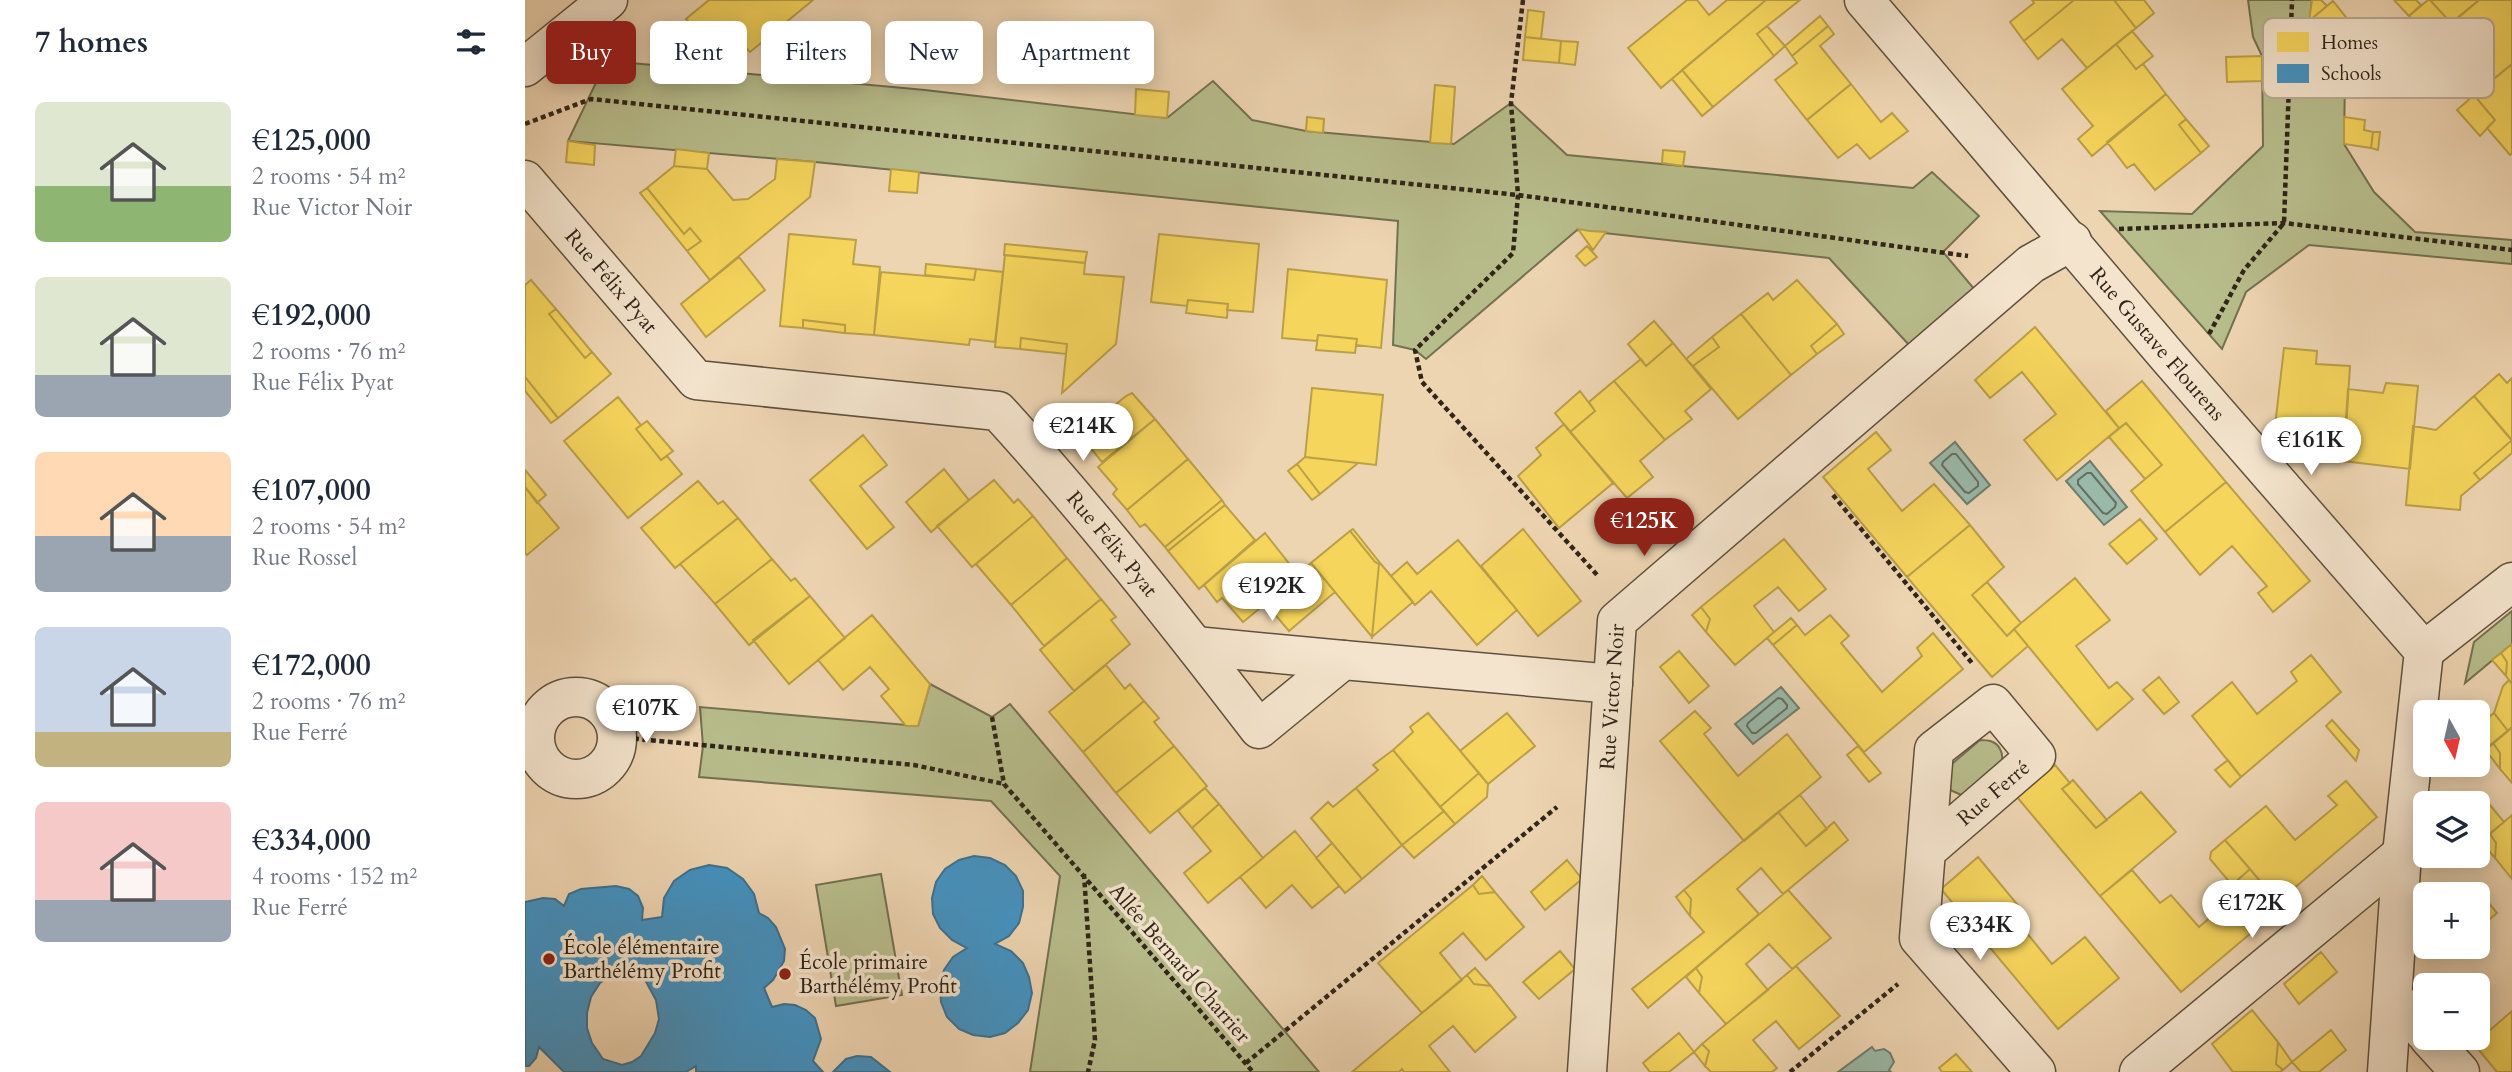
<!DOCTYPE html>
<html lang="en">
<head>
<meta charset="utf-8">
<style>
	:root { --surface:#fff; --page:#f6f6f7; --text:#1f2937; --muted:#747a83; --accent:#8f2418 }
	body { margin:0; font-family:Cardo,serif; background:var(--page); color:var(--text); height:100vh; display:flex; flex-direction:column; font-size:26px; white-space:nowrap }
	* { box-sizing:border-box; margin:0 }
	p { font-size:23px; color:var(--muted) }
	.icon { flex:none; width:38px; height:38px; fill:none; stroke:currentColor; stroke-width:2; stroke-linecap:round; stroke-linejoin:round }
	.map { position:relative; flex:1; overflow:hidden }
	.side { display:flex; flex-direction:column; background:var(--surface); width:525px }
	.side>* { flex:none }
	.guide { position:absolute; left:21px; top:21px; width:665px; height:63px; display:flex; gap:14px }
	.needle { width:46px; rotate:172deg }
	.fabs { position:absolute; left:1888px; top:700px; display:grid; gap:14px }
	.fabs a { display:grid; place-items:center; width:77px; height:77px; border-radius:10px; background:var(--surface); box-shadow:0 4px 18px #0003; font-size:35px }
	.price { position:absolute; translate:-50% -60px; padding:0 16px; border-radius:24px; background:#fff; color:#222; font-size:23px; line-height:46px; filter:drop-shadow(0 2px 4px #0008) }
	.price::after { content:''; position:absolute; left:50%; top:42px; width:21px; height:16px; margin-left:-10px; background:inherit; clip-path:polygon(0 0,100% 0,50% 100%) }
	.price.selected { background:var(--accent); color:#fff }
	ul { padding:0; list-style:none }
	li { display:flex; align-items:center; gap:21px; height:175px; padding:0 35px }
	li span { display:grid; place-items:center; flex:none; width:196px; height:140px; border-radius:10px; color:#555 }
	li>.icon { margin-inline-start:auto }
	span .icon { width:84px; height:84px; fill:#fffc; stroke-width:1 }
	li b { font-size:30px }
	h2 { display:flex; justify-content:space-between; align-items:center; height:84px; padding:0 35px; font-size:30px }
	.pill { padding:0 24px; border-radius:10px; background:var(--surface); box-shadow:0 4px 18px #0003; font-size:24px; line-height:63px }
	.pill.selected { background:var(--accent); color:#fff }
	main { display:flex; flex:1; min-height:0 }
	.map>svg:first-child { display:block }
	.green { fill:#b8bd8c; stroke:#747152; stroke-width:2 }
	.water { fill:#9ab9a9; stroke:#6f7e6f; stroke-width:2 }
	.homes { fill:#f6d55c; stroke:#baa048; stroke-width:2 }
	.schools { fill:#4393c3; stroke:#3d7290; stroke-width:2; fill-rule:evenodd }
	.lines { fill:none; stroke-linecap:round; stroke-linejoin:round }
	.shore { stroke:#646f61; stroke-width:2 }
	.minor-casing { stroke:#5f513f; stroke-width:41 }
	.tertiary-casing { stroke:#5f513f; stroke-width:41 }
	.path { stroke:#2f2519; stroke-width:4.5; stroke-dasharray:5 3.5; stroke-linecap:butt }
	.minor { stroke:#f4e4cd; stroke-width:38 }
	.tertiary { stroke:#f4e4cd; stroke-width:38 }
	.poi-dot { fill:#8f2418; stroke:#f4e4cd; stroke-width:2.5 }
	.labels { text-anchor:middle; stroke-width:7; stroke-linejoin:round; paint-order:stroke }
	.street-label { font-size:21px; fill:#2f2519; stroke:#f4e4cd }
	.poi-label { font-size:21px; fill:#2f2519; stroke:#f4e4cd; text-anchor:start }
	.key { fill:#f4e4cd; stroke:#b9ab97; stroke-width:2 }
	.key-label { font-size:19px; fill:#2f2519 }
</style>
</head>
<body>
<main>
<section class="side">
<h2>7 homes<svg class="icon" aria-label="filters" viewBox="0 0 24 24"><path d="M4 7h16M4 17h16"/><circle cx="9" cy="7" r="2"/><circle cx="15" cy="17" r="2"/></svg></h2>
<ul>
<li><span style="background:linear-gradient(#dfe7d0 60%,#8fb573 0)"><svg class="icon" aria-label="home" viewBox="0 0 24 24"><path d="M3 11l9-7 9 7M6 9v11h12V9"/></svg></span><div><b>€125,000</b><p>2 rooms · 54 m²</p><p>Rue Victor Noir</p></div></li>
<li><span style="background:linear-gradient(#dfe7d0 70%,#9aa5b1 0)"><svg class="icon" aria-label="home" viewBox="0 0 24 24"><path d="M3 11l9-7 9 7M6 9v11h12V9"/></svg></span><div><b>€192,000</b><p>2 rooms · 76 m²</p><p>Rue Félix Pyat</p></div></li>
<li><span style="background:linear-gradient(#ffd9b3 60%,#9aa5b1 0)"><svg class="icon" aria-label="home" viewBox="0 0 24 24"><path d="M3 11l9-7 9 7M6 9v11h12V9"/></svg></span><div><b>€107,000</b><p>2 rooms · 54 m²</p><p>Rue Rossel</p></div></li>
<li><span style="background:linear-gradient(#c9d6e8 75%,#c2b280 0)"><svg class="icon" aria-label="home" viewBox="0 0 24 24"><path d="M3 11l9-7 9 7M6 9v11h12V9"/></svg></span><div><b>€172,000</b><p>2 rooms · 76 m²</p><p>Rue Ferré</p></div></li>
<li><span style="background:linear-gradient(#f6c9c9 70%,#9aa5b1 0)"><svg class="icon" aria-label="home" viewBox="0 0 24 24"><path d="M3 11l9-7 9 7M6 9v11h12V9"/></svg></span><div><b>€334,000</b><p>4 rooms · 152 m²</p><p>Rue Ferré</p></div></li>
</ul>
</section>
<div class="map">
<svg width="1987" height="1072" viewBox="0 0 1987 1072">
	<rect width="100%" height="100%" fill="#eed5b2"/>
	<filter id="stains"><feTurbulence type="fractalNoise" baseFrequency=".00286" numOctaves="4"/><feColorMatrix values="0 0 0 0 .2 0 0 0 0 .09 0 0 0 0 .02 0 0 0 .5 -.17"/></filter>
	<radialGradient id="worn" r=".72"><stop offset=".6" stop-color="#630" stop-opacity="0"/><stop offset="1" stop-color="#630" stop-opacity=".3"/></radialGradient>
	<path class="green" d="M1723,0H1787L1785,21L1807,49L1820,75L1819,144L1849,192L1890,232L1987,240V264L1784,245L1721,292L1697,349L1575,211L1667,214L1738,146L1737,56L1728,37Z
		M95,62L400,90L642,118L688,81L727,120L781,131L929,144L986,103L1042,155L1388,188L1407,172L1454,216L1418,252L1461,303L1397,359L1304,258L1052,230L901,359L890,350L868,345L873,221L290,162L43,141L78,68Z
		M1987,611V644L1940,683L1949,642Z
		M405,684L467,717L485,704L794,1072H505L535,876L466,801L174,777L178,746L175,707L393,726Z
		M1455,740C1463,740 1471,741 1475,749C1486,769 1454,786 1441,797L1423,789L1421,769Z
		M356,874L377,995L311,1006L291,885Z"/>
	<path class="water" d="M1430,442L1465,485L1442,504L1405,463Z
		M1565,461L1602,507L1579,525L1541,481Z
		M1256,687L1274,708L1228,744L1210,724Z
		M1347,1047L1350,1051L1359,1049L1365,1053L1369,1062L1364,1070L1366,1072H1313Z"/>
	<path class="homes" d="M184,0H288L225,52L211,38L197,51L187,50L161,19Z
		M1162,0H1172L1184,15L1202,0H1241L1136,88L1103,48Z
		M1241,0H1275L1232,34L1249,56L1188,107L1157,70Z
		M1507,0H1549L1499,41L1485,22L1509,3Z
		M1549,0H1589L1611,28L1562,68L1537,39L1513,59L1499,41Z
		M1589,0H1619L1629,13L1611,28Z
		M1787,0H1796L1802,6L1784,21Z
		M1869,0H1891L1896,5L1884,16Z
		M1903,0H1905L1926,23L1906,40L1884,16Z
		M1905,0H1954L1926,23Z
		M1954,0H1987V64L1963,84L1919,30Z
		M1808,1L1824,21L1801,42L1784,21Z
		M1003,10L1019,12L1016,39L1000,37Z
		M1295,16L1303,26L1267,56L1260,46Z
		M1242,26L1260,46L1249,56L1232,34Z
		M1303,26L1309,34L1295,46L1326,84L1282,120L1250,80L1272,63L1267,56Z
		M1607,31L1628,56L1611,69L1591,44Z
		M1000,37L1036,41L1034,63L998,60Z
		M1036,41L1053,42L1050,65L1034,63Z
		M1591,44L1611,69L1618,64L1641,94L1567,156L1553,139L1568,126L1537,89Z
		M1737,56V81L1702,82L1701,57Z
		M1987,64V153L1985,155L1962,128L1970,120L1949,95Z
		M1157,70L1188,107L1177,116L1147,79Z
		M1326,84L1356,122L1367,113L1383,131L1345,159L1332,144L1313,158L1282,120Z
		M910,85L930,87L926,144L905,143Z
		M611,89L644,92L642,118L610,115Z
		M1641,94L1661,119L1654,125L1676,153L1630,190L1609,164L1602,168L1582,142Z
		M1949,95L1970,120L1955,136L1932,110Z
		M782,117L799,119L798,133L781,131Z
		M1819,117L1840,120L1839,130L1848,132L1846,148L1819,144Z
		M1661,119L1684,146L1676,153L1654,125Z
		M1848,132H1855L1853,150L1846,148Z
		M43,141L70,145L69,165L41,162Z
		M151,149L184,153L182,169L149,166Z
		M1138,150L1160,152L1158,166L1137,163Z
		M252,159L290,162L285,197L185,280L162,251L176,241L165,228L159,234L122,188L149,166L182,169L208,200L223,199L250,179Z
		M366,169L394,172L392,193L364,191Z
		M122,188L159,234L165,228L176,241L162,251L115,193Z
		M1053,229L1065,231L1081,232L1068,250Z
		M264,234L331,240L328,264L355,267L349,335L320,333V325L278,320V328L255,326Z
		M634,234L734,244L728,312L702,310L703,304L663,300L662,306L626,302Z
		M480,244L562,252L560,263L479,255Z
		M1062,246L1072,257L1060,266L1051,256Z
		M480,255L560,263L559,274L599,277L591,344L537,393L542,344L496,338L495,349L470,347Z
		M214,257L240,290L181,337L156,304Z
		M401,264L451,269L449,280L400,275Z
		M451,269L478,272L470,342L445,339L444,345L349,335L356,272L449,280Z
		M763,269L862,280L856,348L831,345L832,339L793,335L792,341L757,338Z
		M6,280L31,309L24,314L60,358L67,352L86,374L33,418L0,377V285Z
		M1272,280L1312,324L1286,346L1292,354L1266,375L1216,314L1243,293L1248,300Z
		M663,300L703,304L702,318L661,313Z
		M31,309L67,352L60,358L24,314Z
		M1216,314L1266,375L1213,419L1168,366L1194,347L1187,337Z
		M278,320L320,325V333L278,328Z
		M1129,321L1148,343L1121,366L1103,344Z
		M1312,324L1319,334L1292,354L1286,346Z
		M1510,327L1594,428L1532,480L1499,440L1531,414L1497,372L1465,398L1450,380Z
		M793,335L832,339L830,353L791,350Z
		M1187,337L1194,347L1168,366L1161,359Z
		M496,338L542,344L541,354L495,349Z
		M1148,343L1186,389L1160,411L1167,419L1140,440L1089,381L1116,359L1121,366Z
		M1759,348L1792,351L1791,364L1825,366L1820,445L1784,442L1785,430L1750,426Z
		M1974,374L1982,383L1987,378V441L1949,396Z
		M0,377L33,418L26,423L0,391Z
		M1089,381L1140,440L1115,461L1128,477L1102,498L1045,432L1070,411L1064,402Z
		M1617,381L1701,482L1640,532L1606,491L1637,465L1601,423L1594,428L1581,411Z
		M1861,383L1893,386L1885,469L1818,461L1823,389L1858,393Z
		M787,388L858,395L851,465L780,457Z
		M1055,391L1070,411L1045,432L1030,413Z
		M607,393L630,419L577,462L554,434L601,396Z
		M1949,396L1987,440L1949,473L1955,480L1936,496L1935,510L1881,505L1888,426L1911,430Z
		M93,397L116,425L111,429L136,460L142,456L157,474L103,518L39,441Z
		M630,419L663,459L602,510L588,494L592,489L573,467Z
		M122,421L148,451L136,460L111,429Z
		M1601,423L1637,465L1620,479L1584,437Z
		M1039,424L1088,483L1034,528L993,476L1016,455L1011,448Z
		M1351,432L1366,450L1343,469L1377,511L1409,484L1445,525L1382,577L1298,477Z
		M338,435L362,465L335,486L369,527L342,549L285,480Z
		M1987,440V453L1955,480L1949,473Z
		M780,457L833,463L795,494L772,464Z
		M663,459L697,500L640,547L620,524L615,527L602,510Z
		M772,464L795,494L787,500L763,471Z
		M419,469L444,500L406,532L381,502Z
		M0,470L21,495L12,503L0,487Z
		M469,480L489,503L493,499L508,516L447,567L412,526Z
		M173,481L193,504L198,501L213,518L150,568L116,528Z
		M1701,482L1785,581L1748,612L1733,593L1742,586L1707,546L1675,575L1640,532Z
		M0,487L34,528L2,555L0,553Z
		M697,500L700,505L643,551L640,547Z
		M700,505L730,540L674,589L643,551Z
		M508,516L542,558L486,605L451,564Z
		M213,518L247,559L190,604L155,564Z
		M1615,519L1632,539L1602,564L1584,544Z
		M1445,525L1479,567L1447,595L1482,636L1489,629L1503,646L1467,677L1382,577Z
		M828,529L855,563L854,564L850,562L825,531Z
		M998,529L1056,601L1013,636L956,566Z
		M825,531L850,562L854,564L847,637L786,563Z
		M740,533L774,576L718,622L697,598L692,602L679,585Z
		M1259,539L1301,589L1274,611L1253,587L1229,606L1249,632L1210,665L1181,632L1185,619L1176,607Z
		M933,540L992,610L952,645L906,591L890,605L866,576L882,562L892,574Z
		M542,558L576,599L519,646L486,605Z
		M247,559L266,581L270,578L285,596L224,645L190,604Z
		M786,563L810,592L764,631L741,604Z
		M855,563L888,602L847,637L854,564Z
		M1550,578L1585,620L1551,646L1584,688L1592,682L1608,699L1572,730L1489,629Z
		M1462,582L1496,623L1482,636L1447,595Z
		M285,596L320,638L264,684L228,640Z
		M576,599L591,617L586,620L605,644L549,691L515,650Z
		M1176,607L1185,619L1181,632L1167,615Z
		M347,615L405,684L393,726H381L356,696L364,689L345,667L318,690L293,660Z
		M1305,615L1324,636L1316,643L1357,692L1397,656L1392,648L1408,633L1438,669L1339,752L1248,645L1272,625L1280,635Z
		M1266,618L1272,625L1248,645L1242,638Z
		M1987,644V684L1981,676L1982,662L1976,653Z
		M1154,651L1184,686L1164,703L1135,667Z
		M1976,653L1982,662L1981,676L1967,660Z
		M1786,655L1816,692L1716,777L1667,716L1707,682L1732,714L1772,681L1766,672Z
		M581,665L600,689L605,684L619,701L558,752L524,712Z
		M1634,677L1654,702L1639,714L1618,690Z
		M1984,680L1987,684V727L1983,731L1969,713L1978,686Z
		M619,701L634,718L629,722L649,746L591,793L558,752Z
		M1170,711L1186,728L1179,734L1213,776L1262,734L1296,777L1219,841L1135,741Z
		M903,713L954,773L915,807L868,750L888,732L885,727Z
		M982,713L1010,746L963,784L935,751Z
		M1969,713L1983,731L1953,756V726Z
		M1807,720L1834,750L1831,761L1801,726Z
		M1987,727V783L1975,769V753L1968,743Z
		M1968,743L1975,753V769L1960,749Z
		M649,746L682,786L625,833L591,793Z
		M1333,746L1356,773L1344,782L1322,755Z
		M868,750L919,811L877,845L831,788L853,770L848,765Z
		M1703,760L1716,777L1705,787L1690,770Z
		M1530,765L1545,783L1537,789L1571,828L1616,792L1651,832L1575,896L1492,797Z
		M954,773L963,784L962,797L930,824L915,807Z
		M1548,780L1582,820L1571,828L1537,789Z
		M1821,781L1852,817L1753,902L1700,840L1741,806L1770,840L1812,805L1803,796Z
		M680,788L694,804L667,828L653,811Z
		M831,788L877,845L837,879L786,818L803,802L808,807Z
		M1275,795L1302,829L1281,846L1253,812Z
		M694,804L738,858L683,903L659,873L686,851L667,828Z
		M1965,805L1979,822L1953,843V814Z
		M919,811L930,824L889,858L877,845Z
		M1253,812L1281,846L1309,822L1323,840L1258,894L1236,868L1212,889L1234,914L1123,1008L1107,989L1179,932L1165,916L1166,899L1159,890Z
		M1987,815V879L1970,858L1971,843L1965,834Z
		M770,831L814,886L787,908L767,885L741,908L715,877Z
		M1965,834L1971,843L1970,858L1955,841Z
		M1700,840L1725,869L1707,885L1685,859L1686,852Z
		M807,843L837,879L820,893L791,858Z
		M1453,857L1501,915L1492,921L1527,964L1560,937L1594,978L1533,1029L1416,889Z
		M1042,860L1057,879L1020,910L1006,892Z
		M1725,869L1757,907L1656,992L1575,896L1607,870L1635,903L1646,895L1674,927L1714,893L1707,885Z
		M957,876L970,892L954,894L948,885Z
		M948,885L954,894L970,892L999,927L961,960L938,933L915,953L937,980L897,1013L853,963Z
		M1159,890L1166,899L1165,916L1151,897Z
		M1263,890L1306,938L1267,969L1244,944L1221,964L1243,990L1201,1024L1174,993L1177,977L1171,968Z
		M1957,895L1972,913L1953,929V899Z
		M1035,951L1050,969L1014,999L998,982Z
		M1796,952L1812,972L1774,1004L1759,984Z
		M1271,966L1315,1016L1274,1049L1251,1021L1228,1040L1252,1068L1247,1072H1186L1180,1066L1184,1051L1177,1044Z
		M950,968L966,986L949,984L942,975Z
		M1171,968L1177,977L1174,993L1161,977Z
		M942,975L949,984L966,986L991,1017L950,1052L928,1026L904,1046L925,1072H879L877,1069L874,1072H827Z
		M1727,1010L1753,1042L1751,1064L1758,1070L1755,1072H1708L1687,1044Z
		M1987,1011V1072H1972L1949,1044Z
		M1806,1030L1821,1050L1794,1072H1776L1767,1062Z
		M1154,1033L1169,1052L1144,1072H1125L1118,1063Z
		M1753,1042L1767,1062L1758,1070L1751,1064Z
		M1177,1044L1184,1051L1180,1066L1169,1052Z
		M1431,1054L1447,1072H1417L1414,1068Z"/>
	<path class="schools" d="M449,856L465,858L480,865L491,876L498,891V907L494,923L484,936L470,944L486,951L498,963L504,977L507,993L503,1010L493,1023L480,1033L465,1037L448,1035L434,1029L422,1017L416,1002L415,986L419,970L428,957L442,948L427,940L415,928L408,914L407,898L411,882L420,869L434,860Z
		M184,865L202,868L218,879L229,894L234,913L243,918L251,927L260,949L259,961L248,980L239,988L247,1007L259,1004L270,1005L281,1010L290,1018L296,1039L288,1061L298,1072H171V1066L161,1072H39L14,1047L11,1058L4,1066H0V902L18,898L30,899L39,906L44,894L56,889L91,886L104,889L113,896L118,908L117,920L137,917L139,898L149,881L165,870ZM98,972L119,978L131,1000L134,1019L130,1033L116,1056L107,1062L97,1065L78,1059L67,1043L62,1028V1013L66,997L75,983L84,976Z
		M332,1056L346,1057L365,1072H308L321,1059Z"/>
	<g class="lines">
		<path class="shore" d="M1427,454H1431L1453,482V486L1444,493L1440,492L1417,465L1418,462Z
			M1562,473H1566L1591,503L1590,507L1582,514L1578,513L1553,484V480Z
			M1253,698L1257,699L1262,705V708L1231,733H1227L1222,726L1223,723Z"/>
		<defs>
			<g id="minor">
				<path id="s1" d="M0,180L171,380L473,411C565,512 651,621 734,729L818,660L1088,684"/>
				<path d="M670,646L818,660"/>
				<path d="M1899,651L1987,582"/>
				<circle cx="51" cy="738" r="41"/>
				<path id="s2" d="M1401,851L1511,756L1468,704L1409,750L1394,938L1511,1072"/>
				<path d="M1868,997L1900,1033"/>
				<path d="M1904,1038L1935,1072"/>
				<path id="s3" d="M1062,1072L1092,621L1506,264L1547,241"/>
				<path d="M1614,1072L1877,854"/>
			</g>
			<g id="tertiary">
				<path id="s4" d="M1339,0L1644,358L1899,651L1877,854L1862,1072"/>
				<path d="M0,67L83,0"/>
			</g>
		</defs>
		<use href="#minor" class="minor-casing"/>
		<use href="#tertiary" class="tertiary-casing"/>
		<path class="path" d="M998,0L986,103L993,195L988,253L890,350L897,382L1074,577
			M0,124L66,99L993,195L1443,256
			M1594,229L1759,223L1987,250
			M1684,334L1719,270L1759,223L1767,0
			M1308,495L1447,663
			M467,717L479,784L728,1072
			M92,737L389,765L479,784
			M559,874L570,1040L563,1072
			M721,1063L1032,807
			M1265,1072L1373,984"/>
		<use href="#minor" class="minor"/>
		<use href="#tertiary" class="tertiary"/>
	</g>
	<g class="poi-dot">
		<circle cx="24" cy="959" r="7"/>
		<circle cx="260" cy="974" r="7"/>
	</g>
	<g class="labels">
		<g class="street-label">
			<text dy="7" stroke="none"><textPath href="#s1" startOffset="133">Rue Félix Pyat</textPath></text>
			<text dy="7" stroke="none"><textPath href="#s4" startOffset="452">Rue Gustave Flourens</textPath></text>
			<text dy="7" stroke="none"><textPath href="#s1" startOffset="742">Rue Félix Pyat</textPath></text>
			<text dy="7" stroke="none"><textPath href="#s3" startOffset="376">Rue Victor Noir</textPath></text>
			<text dy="7" stroke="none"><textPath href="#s2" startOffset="89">Rue Ferré</textPath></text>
			<text transform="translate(655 963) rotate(49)" y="7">Allée Bernard Charrier</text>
		</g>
		<g class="poi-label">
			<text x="38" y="954">École élémentaire<tspan x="38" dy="24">Barthélémy Profit</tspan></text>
			<text x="274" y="969">École primaire<tspan x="274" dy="24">Barthélémy Profit</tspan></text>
		</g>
	</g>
	<rect x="1738" y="18" width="231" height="80" rx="10" class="key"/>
	<rect x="1752" y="32" width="32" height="20" fill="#f6d55c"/>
	<rect x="1752" y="64" width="32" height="19" fill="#4393c3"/>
	<g class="key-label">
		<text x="1796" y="49">Homes</text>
		<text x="1796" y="80">Schools</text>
	</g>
	<rect width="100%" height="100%" filter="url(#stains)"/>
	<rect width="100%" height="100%" fill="url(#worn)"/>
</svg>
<div class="fabs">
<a><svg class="needle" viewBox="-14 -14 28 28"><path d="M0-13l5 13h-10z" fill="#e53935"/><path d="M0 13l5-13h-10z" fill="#747a83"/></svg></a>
<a><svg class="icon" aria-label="layers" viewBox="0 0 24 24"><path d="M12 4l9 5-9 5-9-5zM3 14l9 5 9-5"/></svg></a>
<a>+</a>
<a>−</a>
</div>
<b class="price" style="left:558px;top:463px">€214K</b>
<b class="price" style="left:1786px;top:477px">€161K</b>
<b class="price selected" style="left:1119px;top:558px">€125K</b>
<b class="price" style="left:747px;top:623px">€192K</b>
<b class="price" style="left:121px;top:745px">€107K</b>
<b class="price" style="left:1727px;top:940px">€172K</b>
<b class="price" style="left:1455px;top:962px">€334K</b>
<div class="guide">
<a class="pill selected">Buy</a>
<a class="pill">Rent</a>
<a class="pill">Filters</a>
<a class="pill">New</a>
<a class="pill">Apartment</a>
</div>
</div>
</main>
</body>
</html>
